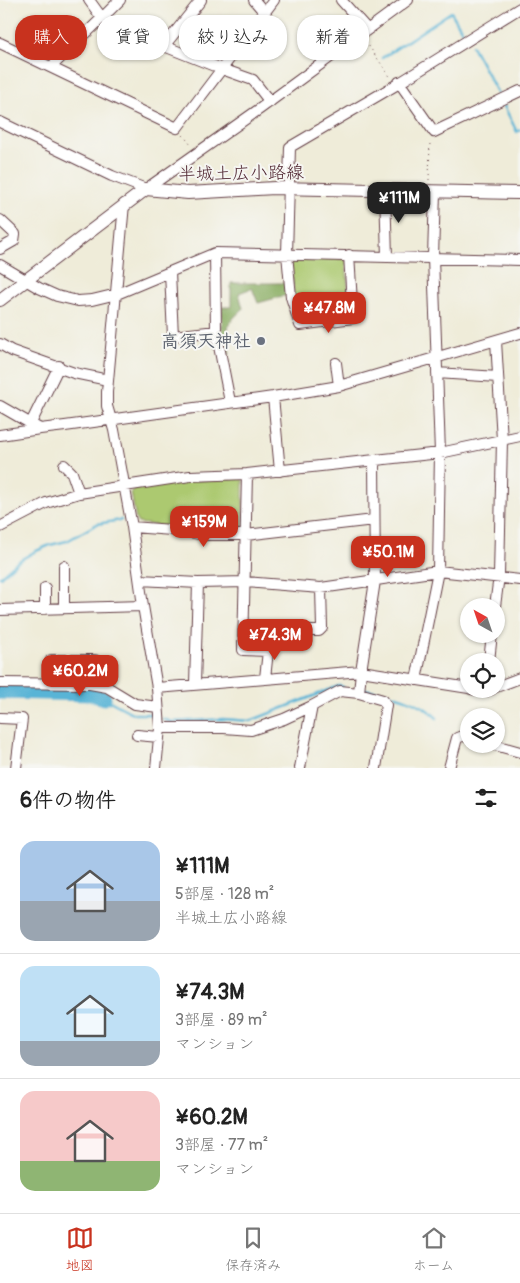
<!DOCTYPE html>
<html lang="ja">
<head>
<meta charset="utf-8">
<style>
	:root { --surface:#fff; --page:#f2f2f2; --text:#222; --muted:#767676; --line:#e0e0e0; --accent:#c8321e }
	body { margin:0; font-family:Pangolin,"Klee One",sans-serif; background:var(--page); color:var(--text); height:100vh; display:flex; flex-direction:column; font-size:19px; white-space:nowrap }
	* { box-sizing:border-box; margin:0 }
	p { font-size:16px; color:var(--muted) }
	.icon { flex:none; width:28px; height:28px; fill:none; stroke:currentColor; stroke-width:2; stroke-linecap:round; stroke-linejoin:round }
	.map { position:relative; height:768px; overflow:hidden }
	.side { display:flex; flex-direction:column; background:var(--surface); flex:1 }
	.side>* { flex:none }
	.top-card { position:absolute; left:15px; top:15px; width:490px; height:45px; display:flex; gap:10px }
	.needle { width:32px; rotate:320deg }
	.tools { position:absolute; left:460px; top:598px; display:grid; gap:10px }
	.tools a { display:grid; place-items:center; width:45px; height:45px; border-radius:50%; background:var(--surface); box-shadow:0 1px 4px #0004; font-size:25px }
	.price { position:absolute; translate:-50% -42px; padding:0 11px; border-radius:10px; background:var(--accent); color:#fff; font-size:16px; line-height:32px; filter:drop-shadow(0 1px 2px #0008) }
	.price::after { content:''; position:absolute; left:50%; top:30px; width:15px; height:11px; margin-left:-8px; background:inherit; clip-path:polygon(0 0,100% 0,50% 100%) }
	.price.selected { background:#222; color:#fff }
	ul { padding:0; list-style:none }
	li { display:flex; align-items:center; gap:15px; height:125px; padding:0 20px }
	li+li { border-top:1px solid var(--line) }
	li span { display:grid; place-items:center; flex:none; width:140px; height:100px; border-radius:15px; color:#555 }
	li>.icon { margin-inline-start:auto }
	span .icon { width:60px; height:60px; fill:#fffc; stroke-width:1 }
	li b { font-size:21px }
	h2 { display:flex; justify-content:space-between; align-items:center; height:60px; padding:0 20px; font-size:21px }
	.tag { padding:0 18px; border-radius:20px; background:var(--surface); box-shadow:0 1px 4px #0004; font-size:18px; line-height:45px }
	.tag.selected { background:var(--accent); color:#fff }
	.tab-bar { display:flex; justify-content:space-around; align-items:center; height:70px; border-top:1px solid var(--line); background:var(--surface); font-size:14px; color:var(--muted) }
	.tab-bar a { display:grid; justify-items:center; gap:2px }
	.tab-bar .selected { color:var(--accent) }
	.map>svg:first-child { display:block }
	.green { fill:#acc970; stroke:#7b744e }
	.forest { fill:#89ad62; stroke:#6a6646 }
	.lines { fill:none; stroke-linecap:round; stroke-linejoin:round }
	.stream { stroke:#58b4d6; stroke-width:2.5 }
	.river { stroke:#58b4d6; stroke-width:15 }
	.minor-casing { stroke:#633e45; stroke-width:12 }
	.major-casing { stroke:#633e45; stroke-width:14 }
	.path { stroke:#633e45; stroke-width:1; stroke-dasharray:1 4; stroke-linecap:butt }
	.minor { stroke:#fff; stroke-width:10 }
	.major { stroke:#fff; stroke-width:12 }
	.worship-dot { fill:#6b7280; stroke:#f6f6f2; stroke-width:2 }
	.labels { text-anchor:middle; stroke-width:4; stroke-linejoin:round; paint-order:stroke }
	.street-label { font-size:18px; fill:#4a1f2b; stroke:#f6f6f2 }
	.worship-label { font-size:18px; font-weight:bold; fill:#5b616d; stroke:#f6f6f2; text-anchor:end }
</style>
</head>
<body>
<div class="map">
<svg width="520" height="768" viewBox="0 0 520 768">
	<rect width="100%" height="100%" fill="#f6f6f2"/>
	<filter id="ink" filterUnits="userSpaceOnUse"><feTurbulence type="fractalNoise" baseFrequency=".02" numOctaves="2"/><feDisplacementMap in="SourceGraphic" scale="10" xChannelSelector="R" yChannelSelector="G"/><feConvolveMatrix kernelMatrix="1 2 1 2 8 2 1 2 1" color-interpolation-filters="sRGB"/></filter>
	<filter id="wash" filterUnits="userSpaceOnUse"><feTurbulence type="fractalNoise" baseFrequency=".0096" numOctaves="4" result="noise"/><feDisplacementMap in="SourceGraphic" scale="20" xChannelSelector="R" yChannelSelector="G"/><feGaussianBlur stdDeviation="1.12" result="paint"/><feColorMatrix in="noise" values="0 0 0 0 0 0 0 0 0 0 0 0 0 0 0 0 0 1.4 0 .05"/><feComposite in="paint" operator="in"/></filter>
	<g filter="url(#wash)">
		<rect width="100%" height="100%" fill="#efecd9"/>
		<path class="green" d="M291,258L346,259L350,315L303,322L294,296Z
			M241,477L243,480V529L239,531H203L138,523L136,520L131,492L134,488L188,481Z"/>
		<path class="forest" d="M231,283H286L287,295L258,303L252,288L239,293L243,309C224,325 226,332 230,354L226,355L222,330V307H231Z"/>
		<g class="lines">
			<path class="stream" d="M472,46L498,94
				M382,58L451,12L464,34
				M504,106L517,132L520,130
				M0,577L17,562L34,552L50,545L67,541L97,524L121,520
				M363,689C390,693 418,699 437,718
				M104,698L134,714H148L156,716
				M163,719L172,722L223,719L250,721L339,686L343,687"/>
			<path class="river" d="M0,692L93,694L104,698"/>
		</g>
	</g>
	<g filter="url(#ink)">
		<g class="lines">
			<defs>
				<path id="minor" d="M120,0L102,18L164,46L222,69L253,80L270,102
					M254,0L265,13
					M341,0L367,29
					M0,43L177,128L274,0
					M164,46L201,0
					M51,67L102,18L89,0
					M399,82L434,132L520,91
					M0,122L112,176L146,189L261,108L408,0
					M385,191L387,257
					M124,204L107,392V406L114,430L132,527L143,606L157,688L160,728L156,768
					M0,220L15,234L14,241L0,249
					M215,253L216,331L230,402
					M349,255L353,318L300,325L291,297L287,254L290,147L396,85L520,8
					M0,265L39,288L57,296L78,301L92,300L117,294L215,253L520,260
					M170,272L173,336L216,331
					M0,344L12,351L74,373L108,380
					M336,363L339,386
					M437,373L498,377
					M273,397L280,471
					M0,406L40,429L65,426L273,397L339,386L520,333
					M31,423L59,366
					M0,435L40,429
					M64,465L72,473L79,493
					M247,474L243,650L268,651L269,636L274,631H319L322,628L321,588
					M0,527L46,503L79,493L190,476L247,474L440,453L520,436
					M132,527L185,531L203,535H246L374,520
					M64,566V608
					M140,580L198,583L246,582L321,588L438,571L520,580
					M45,588V609
					M495,606L499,576L502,440L496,341
					M0,610L143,606
					M489,661L492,634
					M265,678L268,651
					M416,680L438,571L440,453L433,257L435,192
					M0,683L90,684L107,687L135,704L158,707
					M49,684L51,660H95L90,684
					M195,684L198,583
					M496,687L520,678
					M157,688L361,671L469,688
					M471,689L486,691L492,689
					M359,693L361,671L375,581L374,460
					M0,718L22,719L16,768
					M160,728H224L251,730L284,719L312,706
					M137,735L159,737
					M491,744L520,752
					M300,768L312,706L340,691L359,693L383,700L386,705L376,768
					M449,768L457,738L462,736L469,737"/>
				<path id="major" d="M0,300L146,189L188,193L275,188L520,193"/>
			</defs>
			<use href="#minor" class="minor-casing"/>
			<use href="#major" class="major-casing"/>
			<path class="path" d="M366,42L391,78
				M183,135L191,145
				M429,180L430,141"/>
			<use href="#minor" class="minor"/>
			<use href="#major" class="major"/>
		</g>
	</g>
	<circle class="worship-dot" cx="261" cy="341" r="5"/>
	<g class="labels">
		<g class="street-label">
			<text transform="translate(241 173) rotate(-1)" y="6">半城土広小路線</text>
		</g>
		<g class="worship-label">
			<text x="251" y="347">高須天神社</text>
		</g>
	</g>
</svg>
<div class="tools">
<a><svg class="needle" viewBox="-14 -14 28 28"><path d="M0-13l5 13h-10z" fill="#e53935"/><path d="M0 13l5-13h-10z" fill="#767676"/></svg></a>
<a><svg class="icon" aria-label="locate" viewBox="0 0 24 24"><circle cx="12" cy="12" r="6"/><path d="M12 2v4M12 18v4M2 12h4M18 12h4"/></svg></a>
<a><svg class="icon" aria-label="layers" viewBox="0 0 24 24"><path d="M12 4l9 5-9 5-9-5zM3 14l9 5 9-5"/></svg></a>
</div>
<b class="price selected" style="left:399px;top:224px">¥111M</b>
<b class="price" style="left:329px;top:334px">¥47.8M</b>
<b class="price" style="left:204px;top:548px">¥159M</b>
<b class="price" style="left:388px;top:578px">¥50.1M</b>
<b class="price" style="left:275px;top:661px">¥74.3M</b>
<b class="price" style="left:80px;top:697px">¥60.2M</b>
<div class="top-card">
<a class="tag selected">購入</a>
<a class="tag">賃貸</a>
<a class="tag">絞り込み</a>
<a class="tag">新着</a>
</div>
</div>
<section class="side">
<h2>6件の物件<svg class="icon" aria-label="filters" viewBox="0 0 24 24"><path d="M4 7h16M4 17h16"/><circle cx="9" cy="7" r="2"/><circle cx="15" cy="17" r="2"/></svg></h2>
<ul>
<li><span style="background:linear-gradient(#a9c7e8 60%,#9aa5b1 0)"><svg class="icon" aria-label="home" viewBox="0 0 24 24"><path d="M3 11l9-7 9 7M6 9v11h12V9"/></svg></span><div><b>¥111M</b><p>5部屋 · 128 m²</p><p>半城土広小路線</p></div></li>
<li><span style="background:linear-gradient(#bfe0f5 75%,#9aa5b1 0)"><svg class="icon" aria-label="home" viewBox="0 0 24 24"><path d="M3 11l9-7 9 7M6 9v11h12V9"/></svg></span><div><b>¥74.3M</b><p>3部屋 · 89 m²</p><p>マンション</p></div></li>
<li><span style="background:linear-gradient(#f6c9c9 70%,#8fb573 0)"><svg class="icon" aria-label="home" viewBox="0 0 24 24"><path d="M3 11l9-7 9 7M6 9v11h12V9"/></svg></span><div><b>¥60.2M</b><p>3部屋 · 77 m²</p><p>マンション</p></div></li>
</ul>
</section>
<nav class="tab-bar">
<a class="selected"><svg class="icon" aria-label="map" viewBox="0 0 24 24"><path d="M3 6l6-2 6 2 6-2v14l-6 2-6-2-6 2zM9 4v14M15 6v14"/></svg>地図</a>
<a><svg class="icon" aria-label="saved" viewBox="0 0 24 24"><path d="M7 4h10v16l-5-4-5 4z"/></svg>保存済み</a>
<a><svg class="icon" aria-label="home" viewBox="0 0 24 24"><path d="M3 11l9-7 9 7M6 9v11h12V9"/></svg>ホーム</a>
</nav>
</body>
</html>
